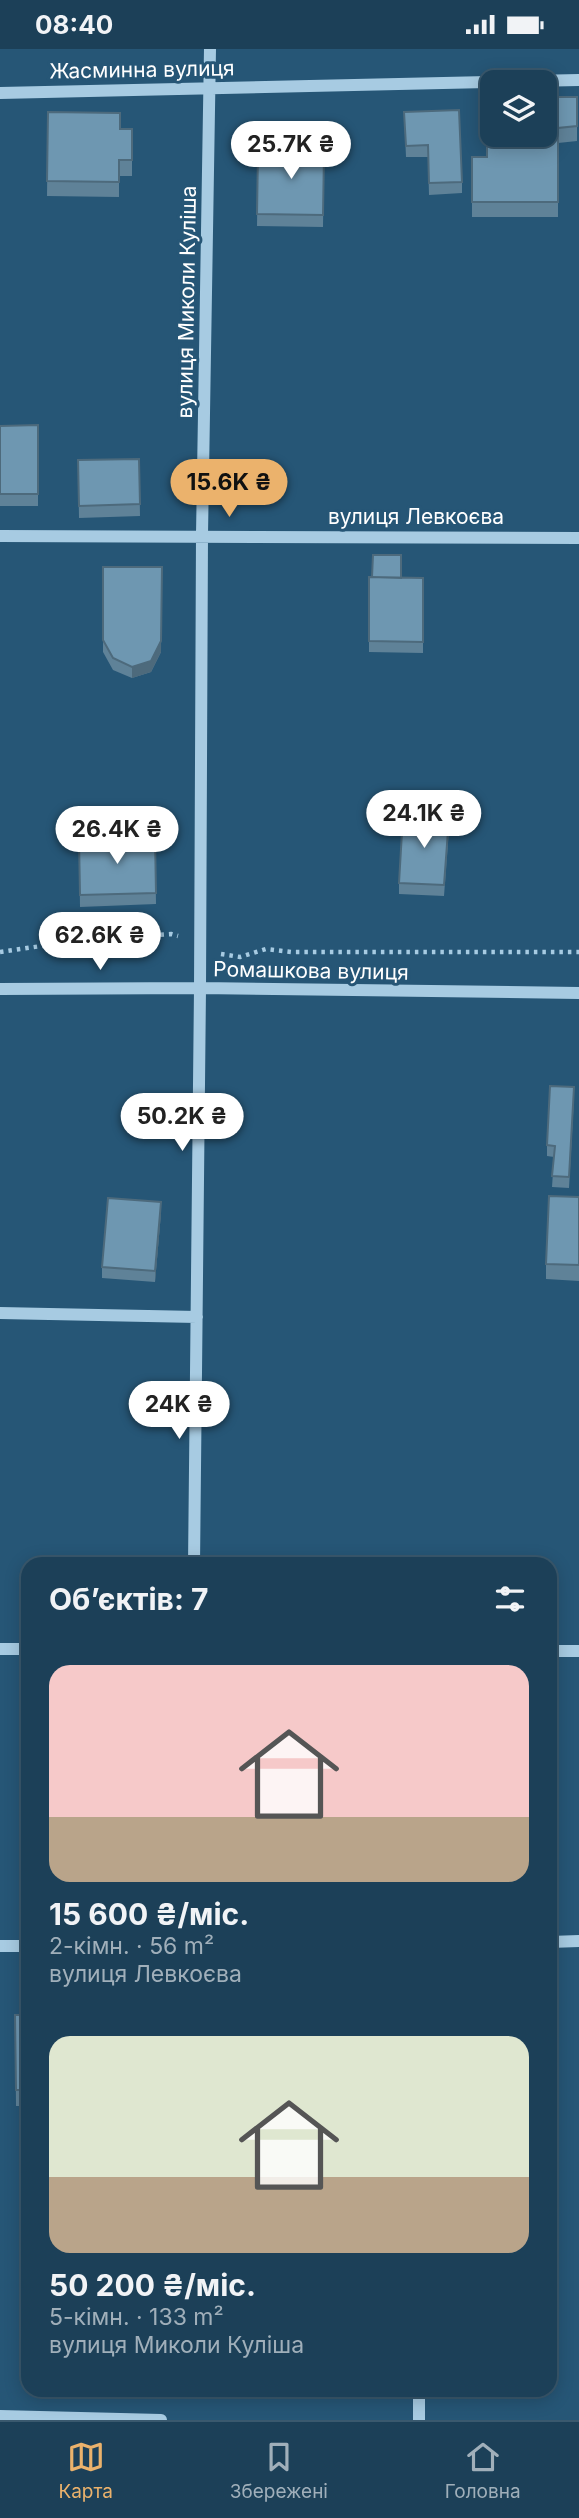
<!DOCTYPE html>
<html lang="uk">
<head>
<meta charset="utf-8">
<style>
	:root { --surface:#1c4058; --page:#294b61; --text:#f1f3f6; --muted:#a0afba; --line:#3a596e; --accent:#ebb26c }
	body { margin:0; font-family:Inter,sans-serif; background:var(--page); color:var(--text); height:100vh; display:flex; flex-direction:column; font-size:26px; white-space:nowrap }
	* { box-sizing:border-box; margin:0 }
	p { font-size:23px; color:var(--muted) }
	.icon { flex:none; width:38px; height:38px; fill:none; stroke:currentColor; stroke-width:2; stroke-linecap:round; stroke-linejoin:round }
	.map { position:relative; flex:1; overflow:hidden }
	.drawer { position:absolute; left:21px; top:1508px; width:536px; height:840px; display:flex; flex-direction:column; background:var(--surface); border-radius:21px; box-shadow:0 4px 18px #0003,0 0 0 2px var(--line) }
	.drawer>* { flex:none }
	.buttons { position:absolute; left:480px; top:21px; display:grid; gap:14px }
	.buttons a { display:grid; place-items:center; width:77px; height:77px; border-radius:14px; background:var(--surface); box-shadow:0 4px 18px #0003,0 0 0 2px var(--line); font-size:35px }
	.price { position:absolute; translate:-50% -60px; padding:0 16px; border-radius:24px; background:#fff; color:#222; font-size:23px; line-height:46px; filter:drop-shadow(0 2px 4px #0008) }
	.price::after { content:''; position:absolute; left:50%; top:42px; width:21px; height:16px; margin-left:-10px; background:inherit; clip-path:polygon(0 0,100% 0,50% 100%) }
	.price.selected { background:var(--accent); color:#111 }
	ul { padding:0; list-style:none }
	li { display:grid; align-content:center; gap:14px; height:371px; padding:0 28px }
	li span { display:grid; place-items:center; height:217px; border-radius:21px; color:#555 }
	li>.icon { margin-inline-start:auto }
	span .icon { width:126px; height:126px; fill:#fffc; stroke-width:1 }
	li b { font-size:30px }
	h2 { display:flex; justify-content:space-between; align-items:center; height:84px; padding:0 28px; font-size:30px }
	.status { display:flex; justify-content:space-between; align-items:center; height:49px; padding:0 35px; background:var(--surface); direction:ltr }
	.status svg { height:19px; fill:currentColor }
	.menu { display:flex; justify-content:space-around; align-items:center; height:98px; border-top:2px solid var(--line); background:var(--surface); font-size:19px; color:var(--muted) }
	.menu a { display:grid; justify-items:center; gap:4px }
	.menu .selected { color:var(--accent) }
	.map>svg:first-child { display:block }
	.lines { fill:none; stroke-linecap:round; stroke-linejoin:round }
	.path { stroke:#a7cbe2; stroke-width:4.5; stroke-dasharray:3.5 5; stroke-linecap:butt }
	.minor { stroke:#a7cbe2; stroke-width:12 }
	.wall { fill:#5f8298 }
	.shaded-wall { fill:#4d6a7c }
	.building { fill:#6e97b1; stroke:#4d6a7c; stroke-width:2 }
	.labels { text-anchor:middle; stroke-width:6; stroke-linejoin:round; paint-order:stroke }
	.street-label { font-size:21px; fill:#fff; stroke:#265676 }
</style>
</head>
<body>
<div class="status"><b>08:40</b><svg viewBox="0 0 49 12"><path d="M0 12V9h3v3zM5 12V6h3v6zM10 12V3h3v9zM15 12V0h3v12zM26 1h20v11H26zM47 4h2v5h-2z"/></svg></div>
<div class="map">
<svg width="579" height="2371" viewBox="0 0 579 2371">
	<rect width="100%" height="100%" fill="#265676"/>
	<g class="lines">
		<path class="path" d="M0,903L83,891L171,885L178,887
			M221,905L240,908L266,900L291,903H579"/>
		<path class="minor" d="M0,44L579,31
			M0,487L579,489
			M0,940L200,939L579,944
			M0,1264L197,1268
			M194,1516L200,939L202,486L210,0
			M0,1600H28
			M550,1602H579
			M550,1893L579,1892
			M0,1897H28
			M0,2367L161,2371
			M419,2371V2342"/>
	</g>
	<path class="wall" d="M577,48V92L558,94V168H472V108H487L547,61Z
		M48,63L120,80H132V127H119V148L47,147Z
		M404,63L462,133V144L429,146L428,108H406Z
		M258,103L324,104L323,178L257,177Z
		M38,376V457H0V377Z
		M139,410L140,467L79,469L78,411Z
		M103,518L161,603L151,623L132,629L113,621L103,603Z
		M369,528L423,529V604L369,603Z
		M449,780L444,847L399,845V834Z
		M155,788L156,855L80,858L79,790Z
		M574,1049L569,1139L552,1138L554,1108L547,1107V1096Z
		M579,1148V1232L546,1230V1215Z
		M161,1164L155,1233L102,1229V1218Z
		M15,1966H28V2057H16Z"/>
	<path class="shaded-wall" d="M162,518L161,603L151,623L132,629V618Z
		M161,1153V1164L155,1233V1222Z"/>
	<path class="building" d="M548,48H577V77L558,79V153H472V108H487V61H492V86H544V61H547Z
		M459,61L462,133L429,134L428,96L406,97L404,63Z
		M48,63L120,64V80H132V111H119V133L47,132Z
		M272,94L313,95L314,104H324L323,166L257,165L258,103L273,104Z
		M38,376V445H0V377Z
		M139,410L140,455L79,457L78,411Z
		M373,506H401V529L372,528Z
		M103,518H162L161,592L151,612L132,618L113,609L103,591Z
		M369,528L423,529V593L369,592Z
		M403,766L449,768L444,836L399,834Z
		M155,788L156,844L80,846L79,790Z
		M550,1037L574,1038L569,1128L552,1127L555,1097L547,1096Z
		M549,1147L579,1148V1216L546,1215Z
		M108,1149L161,1153L155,1222L102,1218Z
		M15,1966H28V2041H16Z"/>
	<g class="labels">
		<g class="street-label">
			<text transform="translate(142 21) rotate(-1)" y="7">Жасминна вулиця</text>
			<text transform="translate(187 253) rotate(-89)" y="7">вулиця Миколи Куліша</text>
			<text x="416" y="475">вулиця Левкоєва</text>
			<text transform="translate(311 922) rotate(1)" y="7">Ромашкова вулиця</text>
		</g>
	</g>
</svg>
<div class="buttons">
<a><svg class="icon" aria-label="layers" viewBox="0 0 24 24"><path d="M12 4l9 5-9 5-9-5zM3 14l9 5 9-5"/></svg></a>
</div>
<b class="price" style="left:291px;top:132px">25.7K ₴</b>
<b class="price selected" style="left:229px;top:470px">15.6K ₴</b>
<b class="price" style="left:424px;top:801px">24.1K ₴</b>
<b class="price" style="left:117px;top:817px">26.4K ₴</b>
<b class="price" style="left:100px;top:923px">62.6K ₴</b>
<b class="price" style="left:182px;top:1104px">50.2K ₴</b>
<b class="price" style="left:179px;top:1392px">24K ₴</b>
<section class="drawer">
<h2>Об’єктів: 7<svg class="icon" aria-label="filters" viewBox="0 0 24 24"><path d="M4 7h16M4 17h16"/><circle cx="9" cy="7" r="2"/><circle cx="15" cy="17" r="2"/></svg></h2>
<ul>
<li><span style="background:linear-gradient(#f6c9c9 70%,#b9a48a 0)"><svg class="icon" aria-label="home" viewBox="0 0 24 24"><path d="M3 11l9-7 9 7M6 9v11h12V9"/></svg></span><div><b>15 600 ₴/міс.</b><p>2-кімн. · 56 m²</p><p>вулиця Левкоєва</p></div></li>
<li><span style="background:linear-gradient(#dfe7d0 65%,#b9a48a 0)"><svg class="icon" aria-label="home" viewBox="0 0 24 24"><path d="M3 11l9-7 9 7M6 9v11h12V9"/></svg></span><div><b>50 200 ₴/міс.</b><p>5-кімн. · 133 m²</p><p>вулиця Миколи Куліша</p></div></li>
</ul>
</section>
</div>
<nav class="menu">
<a class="selected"><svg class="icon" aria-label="map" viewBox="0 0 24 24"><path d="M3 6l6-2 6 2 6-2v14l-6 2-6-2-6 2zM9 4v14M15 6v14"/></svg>Карта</a>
<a><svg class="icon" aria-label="saved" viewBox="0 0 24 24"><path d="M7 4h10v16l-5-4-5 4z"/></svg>Збережені</a>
<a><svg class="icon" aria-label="home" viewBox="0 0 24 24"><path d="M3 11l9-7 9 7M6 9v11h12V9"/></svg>Головна</a>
</nav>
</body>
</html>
